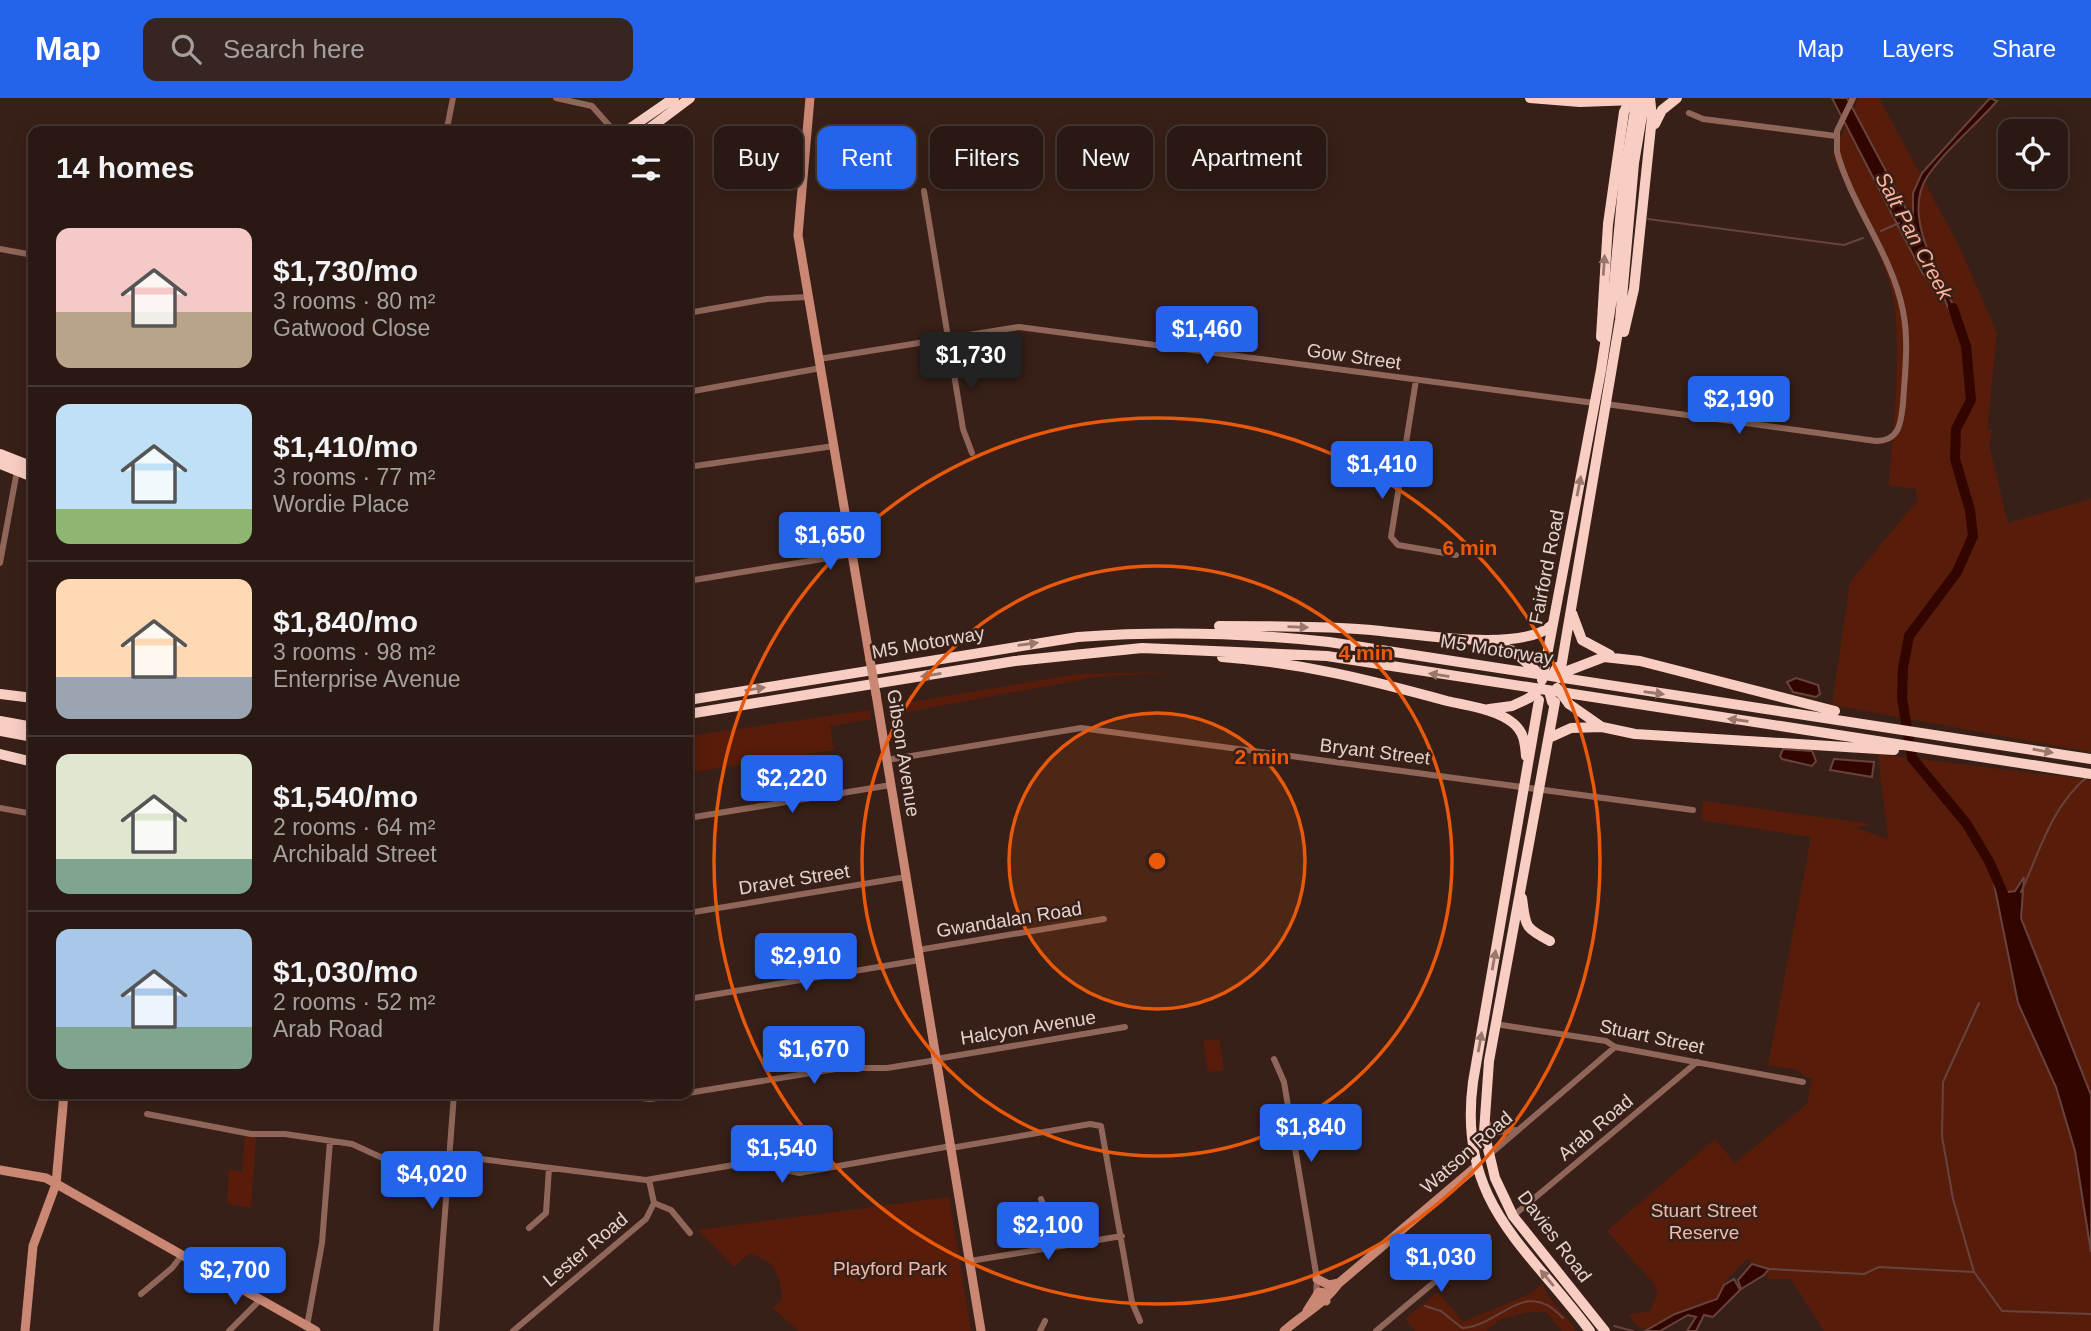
<!DOCTYPE html>
<html lang="en">
<head>
<meta charset="utf-8">
<style>
	:root { --surface:#2a1812; --page:#362520; --text:#f1f3f6; --muted:#a5a09f; --line:#463732; --accent:#2563eb }
	body { margin:0; font-family:Helvetica,sans-serif; background:var(--page); color:var(--text); height:100vh; display:flex; flex-direction:column; font-size:26px; white-space:nowrap }
	* { box-sizing:border-box; margin:0 }
	p { font-size:23px; color:var(--muted) }
	.icon { flex:none; width:38px; height:38px; fill:none; stroke:currentColor; stroke-width:2; stroke-linecap:round; stroke-linejoin:round }
	.map { position:relative; flex:1; overflow:hidden }
	.panel { position:absolute; left:28px; top:28px; width:665px; height:973px; display:flex; flex-direction:column; background:var(--surface); border-radius:14px; box-shadow:0 4px 18px #0003,0 0 0 2px var(--line) }
	.panel>* { flex:none }
	.banner { position:absolute; left:714px; top:28px; width:665px; height:63px; display:flex; gap:14px }
	.controls { position:absolute; left:1998px; top:21px; display:grid; gap:14px }
	.controls a { display:grid; place-items:center; width:70px; height:70px; border-radius:14px; background:var(--surface); box-shadow:0 4px 18px #0003,0 0 0 2px var(--line); font-size:35px }
	.price { position:absolute; translate:-50% -60px; padding:0 16px; border-radius:7px; background:var(--accent); color:#fff; font-size:23px; line-height:46px; filter:drop-shadow(0 2px 4px #0008) }
	.price::after { content:''; position:absolute; left:50%; top:42px; width:21px; height:16px; margin-left:-10px; background:inherit; clip-path:polygon(0 0,100% 0,50% 100%) }
	.price.on { background:#222; color:#fff }
	ul { padding:0; list-style:none }
	li { display:flex; align-items:center; gap:21px; height:175px; padding:0 28px }
	li+li { border-top:2px solid var(--line) }
	li span { display:grid; place-items:center; flex:none; width:196px; height:140px; border-radius:14px; color:#555 }
	li>.icon { margin-inline-start:auto }
	span .icon { width:84px; height:84px; fill:#fffc; stroke-width:1 }
	li b { font-size:30px }
	h2 { display:flex; justify-content:space-between; align-items:center; height:84px; padding:0 28px; font-size:30px }
	.chip { padding:0 24px; border-radius:14px; background:var(--surface); box-shadow:0 4px 18px #0003,0 0 0 2px var(--line); font-size:24px; line-height:63px }
	.chip.on { background:var(--accent); color:#fff }
	header { display:flex; align-items:center; gap:42px; box-sizing:border-box; height:98px; padding:0 35px; background:var(--accent); color:#fff }
	header strong { font-size:33px }
	nav { display:flex; gap:38px; margin-inline-start:auto; font-size:24px }
	.search { width:490px; height:63px; background:var(--page); display:flex; align-items:center; gap:18px; box-sizing:border-box; padding:0 24px; border-radius:14px; color:var(--muted); font-size:26px }
	.map>svg:first-child { display:block }
	.green { fill:#581d0a }
	.water { fill:#330500; stroke:#68433e; stroke-width:2 }
	.lines { fill:none; stroke-linecap:round; stroke-linejoin:round }
	.stream { stroke:#68433e; stroke-width:2 }
	.river { stroke:#330500; stroke-width:10 }
	.street { stroke:#8f6659; stroke-width:6 }
	.secondary { stroke:#ca8874; stroke-width:9 }
	.highway { stroke:#f9cec2; stroke-width:10 }
	.secondary-bridge { stroke:#ca8874; stroke-width:9 }
	.highway-bridge { stroke:#f9cec2; stroke-width:10 }
	.oneway { fill:#98776d }
	.ring { fill:none; stroke:#e8590c; stroke-width:3.5 }
	.labels { text-anchor:middle; stroke-width:5; stroke-linejoin:round; paint-order:stroke }
	.street-label { font-size:19px; fill:#e4d3ce; stroke:#382018 }
	.park-label { font-size:19px; fill:#eebbac; stroke:#382018 }
	.water-label { font-size:21px; font-style:italic; fill:#fdb29b; stroke:#382018 }
	.centre { fill:#e8590c; stroke:#382018; stroke-width:3.5 }
	.ring-label { font-size:21px; text-anchor:middle; font-weight:bold; fill:#e8590c; stroke:#382018; stroke-width:5; stroke-linejoin:round; paint-order:stroke }
</style>
</head>
<body>
<header>
<strong>Map</strong>
<div class="search"><svg class="icon" aria-label="search" viewBox="0 0 24 24"><circle cx="10" cy="10" r="6"/><path d="M15 15l6 6"/></svg>Search here</div>
<nav><a>Map</a><a>Layers</a><a>Share</a></nav>
</header>
<div class="map">
<svg width="2091" height="1233" viewBox="0 0 2091 1233">
	<rect width="100%" height="100%" fill="#382018"/>
	<path class="green" d="M1859,0H1879L1959,148L1997,235L1987,332H1992L1989,347L2008,425L2091,401V654L1832,607L1850,484L1917,403L1916,391L1889,387C1893,330 1901,268 1895,211C1891,168 1852,97 1832,58Z
		M1170,574L1096,579L890,617L888,608L1077,576Z
		M870,612L871,621L830,628L834,652L688,675V638Z
		M1878,656L2091,682V997L2021,820L2023,781L2015,793L2002,795L1994,788L2018,905L2056,989L2075,1053L2091,1154V1233H1824L1791,1181H1767L1768,1171L1752,1166L1748,1160L1726,1182L1717,1201L1675,1216L1646,1232L1636,1227L1629,1217L1650,1213L1657,1197L1655,1187L1607,1133L1715,1041L1735,1065L1807,1006L1812,980L1804,978L1798,972L1768,967L1811,739L1701,722L1703,703L1871,726L1855,730L1888,741Z
		M1219,941L1224,972L1208,974L1203,943Z
		M245,1037L256,1039L251,1110L227,1105L229,1071L242,1074Z
		M949,1099L971,1233H798L773,1210L782,1201C781,1178 774,1159 748,1156L734,1169L698,1132Z
		M1542,1186L1548,1198L1575,1230L1574,1233H1562L1546,1214H1528L1499,1222L1486,1233H1415L1405,1221L1438,1194L1463,1224L1531,1195Z"/>
	<path class="water" d="M1832,0H1847L1913,124V95L1922,75L1990,0L1997,3C1975,28 1945,52 1927,79C1900,120 1944,184 1960,222L1954,224L1943,197L1923,176Z
		M1796,580L1818,587L1820,596L1816,599L1793,594L1787,584Z
		M1783,651L1812,653L1816,663L1812,668L1782,661L1780,658Z
		M1834,661L1874,664L1872,679L1830,672Z
		M2024,779L2021,820L2091,997V1154L2075,1053L2056,989L2018,905L1994,786L2002,795L2015,793Z
		M1752,1166L1769,1171L1764,1177L1741,1191L1738,1182Z
		M1734,1181L1740,1192L1713,1219L1704,1217L1696,1233H1687L1696,1219L1688,1217L1660,1233H1645L1675,1216L1717,1201L1724,1187Z"/>
	<g class="lines">
		<path class="stream" d="M1648,121L1844,147L1863,140
			M1881,133L1899,125
			M2021,794C2040,753 2051,709 2087,679
			M1979,905L1943,984L1942,1038L1953,1101L1974,1174L2002,1213L2091,1216
			M1769,1171L1864,1176L1879,1169L1973,1174
			M1425,1208L1441,1213L1462,1230C1501,1228 1524,1178 1563,1220
			M1614,1228L1633,1233"/>
		<path class="river" d="M1953,210L1966,248L1971,302L1956,331L1955,361L1970,412L1973,438L1957,474L1909,538L1903,570L1902,600L1912,660L1966,725L1989,763L2008,807"/>
		<path class="street" d="M556,0L592,8L614,33
			M1689,15L1703,21L1836,38
			M447,30L453,0
			M924,93L963,331L972,355
			M0,151L33,157
			M688,215L767,201L808,199
			M819,261L1019,229L1594,305
			M1416,282L1391,439L1398,447L1456,457
			M688,294L821,270
			M1606,306L1876,343C1900,343 1901,324 1903,305C1905,274 1909,243 1903,213C1892,156 1852,109 1837,54V33L1853,0
			M688,369L834,348
			M0,465L17,373
			M688,483L853,456
			M887,662L1081,630L1693,712
			M0,710L33,716
			M688,720L891,687
			M688,815L906,779
			M918,852L1104,821
			M688,901L920,862
			M1495,926L1606,943L1615,949L1803,984
			M936,961L1125,929
			M1274,961L1284,984L1317,1181L1316,1197
			M688,995L842,970H887L937,962
			M610,996L650,1001L684,996
			M147,1016L251,1036H285L352,1046L387,1062L449,1071
			M1485,1024L1499,1034L1516,1032
			M951,1050L1090,1026L1101,1028L1132,1204L1140,1223
			M449,1057L646,1082L751,1064L799,1075L951,1048
			M1488,1058L1615,949
			M1041,1101L1045,1111L1051,1150
			M654,1105L671,1112L690,1135
			M1513,1118L1697,964
			M529,1130L546,1115L549,1070
			M970,1163L1122,1138
			M141,1196L172,1170L182,1157
			M307,1228L322,1145L330,1043
			M229,1233L260,1202
			M436,1233L454,996
			M513,1233L646,1121L654,1105L649,1082
			M1040,1233L1045,1223
			M1376,1233L1488,1139"/>
		<path class="secondary" d="M810,0L798,137L870,562
			M876,596L981,1233
			M0,1072L46,1080L316,1233
			M1317,1181L1329,1187L1339,1185
			M1307,1213L1319,1194L1325,1195L1326,1203
			M25,1233L33,1148L56,1086L64,996
			M1284,1233C1303,1216 1324,1206 1339,1185L1477,1068"/>
		<path class="highway" d="M1530,0L1580,4L1635,2
			M1655,26L1662,12L1677,0
			M626,33L674,0
			M646,33L690,0
			M1624,234L1634,191L1652,19L1650,0
			M1601,239L1608,126L1624,14L1631,0
			M0,356L33,369
			M0,366L33,379
			M1572,515L1582,542L1610,557
			M1219,528C1265,528 1311,528 1358,531C1402,533 1520,557 1552,527
			M1491,545L1513,553L1535,572
			M1222,559C1303,565 1370,582 1447,603C1468,608 1496,611 1513,625C1524,634 1525,645 1526,658
			M1545,568L1601,272L1614,187
			M1561,570L1620,222L1634,65L1645,0
			M1570,572L1604,559L1640,563L1835,613
			M0,596L33,600
			M688,602L1078,539C1162,533 1245,535 1329,544L2091,661
			M1539,602L1473,984C1457,1104 1526,1147 1590,1233
			M1555,604L1489,963L1484,1034L1495,1080L1513,1118L1605,1233
			M1569,606L1602,629L1635,636L1894,652
			M1489,611L1512,608L1529,600
			M688,616L1015,563L1142,550L1327,558L2091,676
			M0,623L33,629
			M0,633L33,639
			M1549,640L1571,630L1602,629
			M0,656L33,664
			M1522,800C1526,828 1523,829 1550,843"/>
		<path class="secondary-bridge" d="M870,562L876,596"/>
		<path class="highway-bridge" d="M1614,187L1624,78L1637,0
			M1552,578L1557,569
			M1559,580L1570,572
			M1542,582L1545,568
			M1557,590L1569,606
			M1549,593L1552,604
			M1529,600L1541,590"/>
	</g>
	<defs><path id="oneway-solid" d="M-6-.8H1V-3.2L6.5 0L1 3.2V.8H-6Z" transform="scale(1.75)"/></defs>
	<g class="oneway">
		<use href="#oneway-solid" transform="translate(1604 167) rotate(-86)"/>
		<use href="#oneway-solid" transform="translate(1579 388) rotate(-79)"/>
		<use href="#oneway-solid" transform="translate(1298 529) rotate(2)"/>
		<use href="#oneway-solid" transform="translate(1028 546) rotate(-8)"/>
		<use href="#oneway-solid" transform="translate(931 577) rotate(171)"/>
		<use href="#oneway-solid" transform="translate(1439 577) rotate(-171)"/>
		<use href="#oneway-solid" transform="translate(755 591) rotate(-9)"/>
		<use href="#oneway-solid" transform="translate(1654 595) rotate(8)"/>
		<use href="#oneway-solid" transform="translate(1738 622) rotate(-172)"/>
		<use href="#oneway-solid" transform="translate(2043 653) rotate(10)"/>
		<use href="#oneway-solid" transform="translate(1494 862) rotate(-80)"/>
		<use href="#oneway-solid" transform="translate(1480 944) rotate(-80)"/>
		<use href="#oneway-solid" transform="translate(1547 1180) rotate(-130)"/>
	</g>
	<circle cx="1157" cy="763" r="148" fill="#e8590c" fill-opacity=".12"/>
	<g class="ring">
		<circle cx="1157" cy="763" r="148"/>
		<circle cx="1157" cy="763" r="295"/>
		<circle cx="1157" cy="763" r="443"/>
	</g>
	<g class="labels">
		<g class="street-label">
			<text transform="translate(1354 258) rotate(8)" y="7">Gow Street</text>
			<text transform="translate(1546 469) rotate(-79)" y="7">Fairford Road</text>
			<text transform="translate(928 544) rotate(-10)" y="7">M5 Motorway</text>
			<text transform="translate(1497 551) rotate(9)" y="7">M5 Motorway</text>
			<text transform="translate(1375 653) rotate(7)" y="7">Bryant Street</text>
			<text transform="translate(904 655) rotate(81)" y="7">Gibson Avenue</text>
			<text transform="translate(794 781) rotate(-9)" y="7">Dravet Street</text>
			<text transform="translate(1009 821) rotate(-9)" y="7">Gwandalan Road</text>
			<text transform="translate(1028 929) rotate(-9)" y="7">Halcyon Avenue</text>
			<text transform="translate(1652 938) rotate(12)" y="7">Stuart Street</text>
			<text transform="translate(1595 1029) rotate(-40)" y="7">Arab Road</text>
			<text transform="translate(1466 1054) rotate(-41)" y="7">Watson Road</text>
			<text transform="translate(1555 1138) rotate(53)" y="7">Davies Road</text>
			<text transform="translate(585 1151) rotate(-40)" y="7">Lester Road</text>
		</g>
		<g class="park-label">
			<text x="1704" y="1119">Stuart Street<tspan x="1704" dy="22">Reserve</tspan></text>
			<text x="890" y="1177">Playford Park</text>
		</g>
		<g class="water-label">
			<text transform="translate(1914 138) rotate(62)" y="7">Salt Pan Creek</text>
		</g>
	</g>
	<circle cx="1157" cy="763" r="10" class="centre"/>
	<g class="ring-label">
		<text x="1470" y="457">6 min</text>
		<text x="1366" y="562">4 min</text>
		<text x="1262" y="666">2 min</text>
	</g>
</svg>
<div class="controls">
<a><svg class="icon" aria-label="locate" viewBox="0 0 24 24"><circle cx="12" cy="12" r="6"/><path d="M12 2v4M12 18v4M2 12h4M18 12h4"/></svg></a>
</div>
<b class="price" style="left:1207px;top:268px">$1,460</b>
<b class="price on" style="left:971px;top:294px">$1,730</b>
<b class="price" style="left:1739px;top:338px">$2,190</b>
<b class="price" style="left:1382px;top:403px">$1,410</b>
<b class="price" style="left:830px;top:474px">$1,650</b>
<b class="price" style="left:792px;top:717px">$2,220</b>
<b class="price" style="left:806px;top:895px">$2,910</b>
<b class="price" style="left:814px;top:988px">$1,670</b>
<b class="price" style="left:1311px;top:1066px">$1,840</b>
<b class="price" style="left:782px;top:1087px">$1,540</b>
<b class="price" style="left:432px;top:1113px">$4,020</b>
<b class="price" style="left:1048px;top:1164px">$2,100</b>
<b class="price" style="left:1441px;top:1196px">$1,030</b>
<b class="price" style="left:235px;top:1209px">$2,700</b>
<div class="banner">
<a class="chip">Buy</a>
<a class="chip on">Rent</a>
<a class="chip">Filters</a>
<a class="chip">New</a>
<a class="chip">Apartment</a>
</div>
<section class="panel">
<h2>14 homes<svg class="icon" aria-label="filters" viewBox="0 0 24 24"><path d="M4 7h16M4 17h16"/><circle cx="9" cy="7" r="2"/><circle cx="15" cy="17" r="2"/></svg></h2>
<ul>
<li><span style="background:linear-gradient(#f6c9c9 60%,#b9a48a 0)"><svg class="icon" aria-label="home" viewBox="0 0 24 24"><path d="M3 11l9-7 9 7M6 9v11h12V9"/></svg></span><div><b>$1,730/mo</b><p>3 rooms · 80 m²</p><p>Gatwood Close</p></div></li>
<li><span style="background:linear-gradient(#bfe0f5 75%,#8fb573 0)"><svg class="icon" aria-label="home" viewBox="0 0 24 24"><path d="M3 11l9-7 9 7M6 9v11h12V9"/></svg></span><div><b>$1,410/mo</b><p>3 rooms · 77 m²</p><p>Wordie Place</p></div></li>
<li><span style="background:linear-gradient(#ffd9b3 70%,#9aa5b1 0)"><svg class="icon" aria-label="home" viewBox="0 0 24 24"><path d="M3 11l9-7 9 7M6 9v11h12V9"/></svg></span><div><b>$1,840/mo</b><p>3 rooms · 98 m²</p><p>Enterprise Avenue</p></div></li>
<li><span style="background:linear-gradient(#dfe7d0 75%,#7fa58c 0)"><svg class="icon" aria-label="home" viewBox="0 0 24 24"><path d="M3 11l9-7 9 7M6 9v11h12V9"/></svg></span><div><b>$1,540/mo</b><p>2 rooms · 64 m²</p><p>Archibald Street</p></div></li>
<li><span style="background:linear-gradient(#a9c7e8 70%,#7fa58c 0)"><svg class="icon" aria-label="home" viewBox="0 0 24 24"><path d="M3 11l9-7 9 7M6 9v11h12V9"/></svg></span><div><b>$1,030/mo</b><p>2 rooms · 52 m²</p><p>Arab Road</p></div></li>
</ul>
</section>
</div>
</body>
</html>
